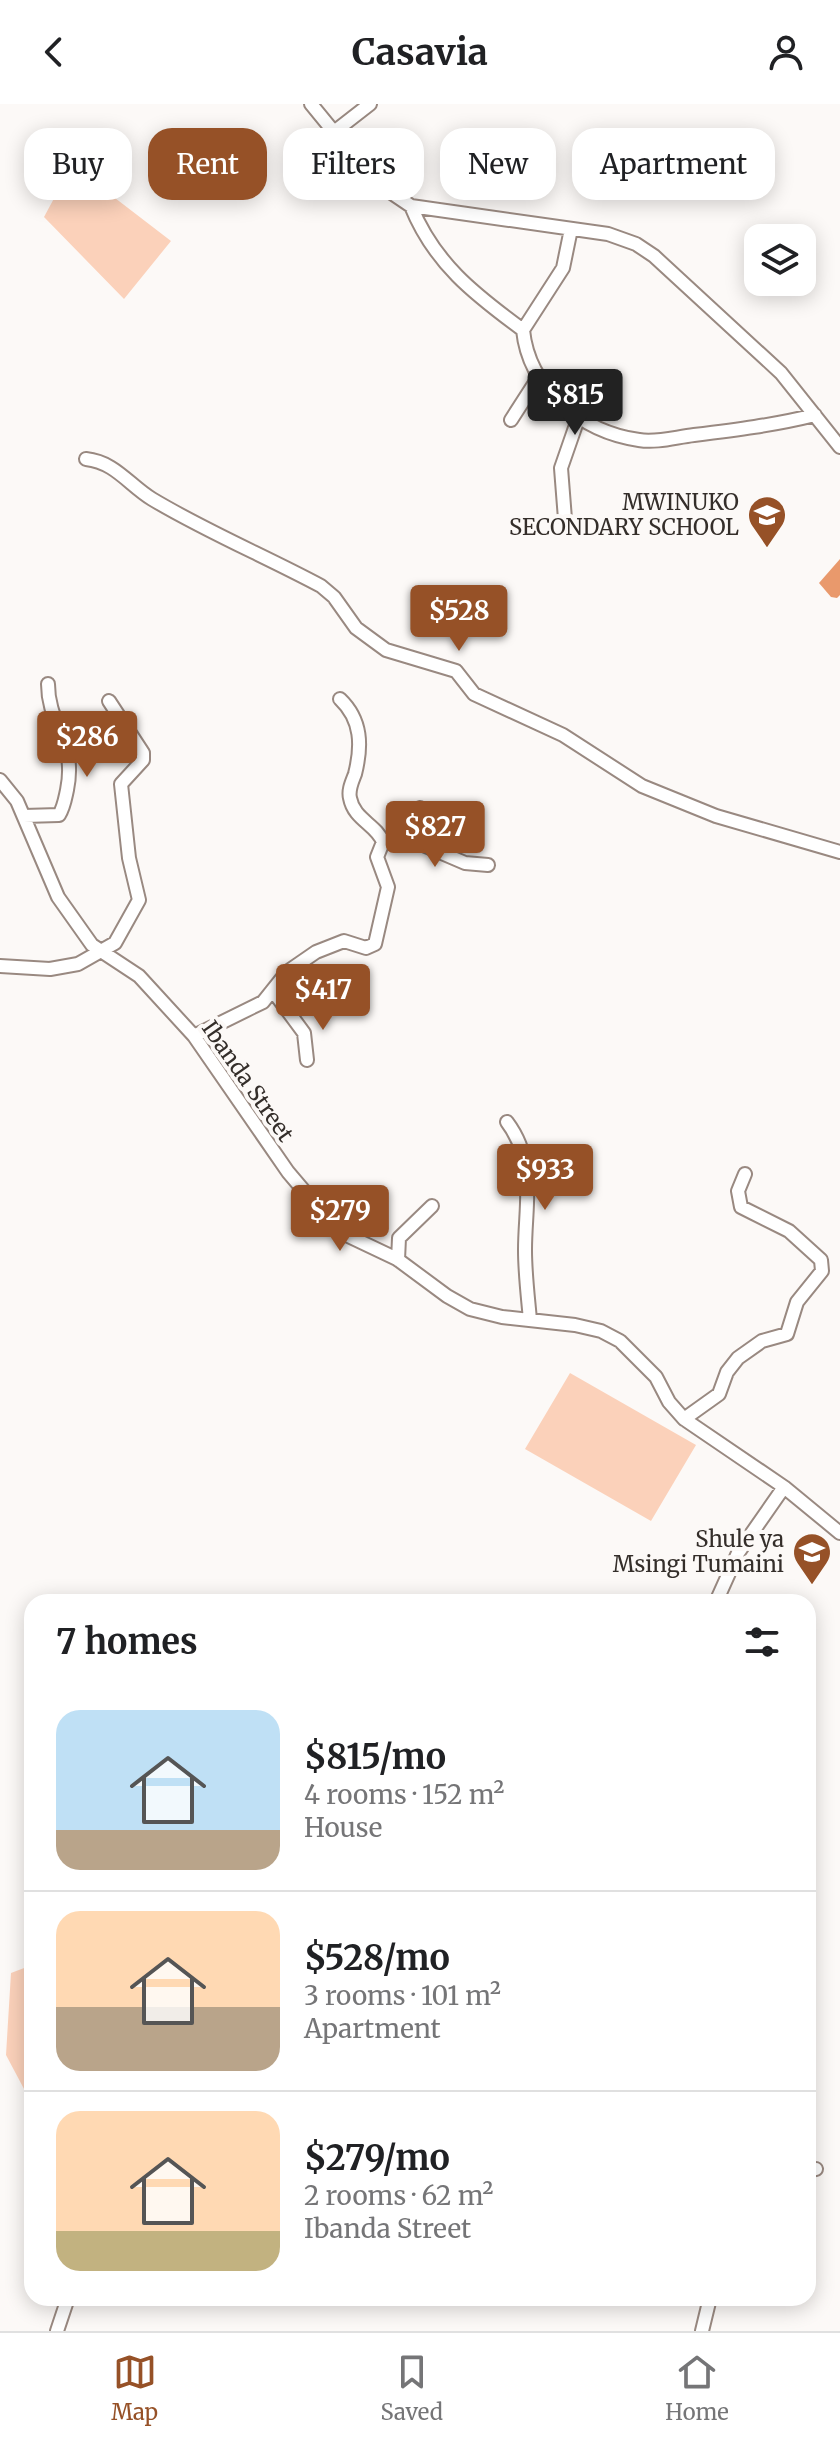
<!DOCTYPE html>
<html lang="en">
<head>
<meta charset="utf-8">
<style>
	:root { --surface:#fff; --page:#f2f2f2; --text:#202124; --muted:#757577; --line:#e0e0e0; --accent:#965127 }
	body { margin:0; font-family:Merriweather,serif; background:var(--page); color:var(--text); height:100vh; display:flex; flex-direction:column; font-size:30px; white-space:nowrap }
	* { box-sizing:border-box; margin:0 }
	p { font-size:26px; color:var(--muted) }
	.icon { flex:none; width:44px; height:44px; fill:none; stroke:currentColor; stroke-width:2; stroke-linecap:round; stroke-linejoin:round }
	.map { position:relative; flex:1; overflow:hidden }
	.sheet { position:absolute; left:24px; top:1490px; width:792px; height:712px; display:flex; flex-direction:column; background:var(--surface); border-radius:24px; box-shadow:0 4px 20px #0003 }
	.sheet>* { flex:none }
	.hud { position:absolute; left:24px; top:24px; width:792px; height:72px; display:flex; gap:16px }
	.buttons { position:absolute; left:744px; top:120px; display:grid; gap:16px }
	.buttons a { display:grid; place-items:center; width:72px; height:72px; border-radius:16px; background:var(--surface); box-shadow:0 4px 20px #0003; font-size:40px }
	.price { position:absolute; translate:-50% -68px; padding:0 18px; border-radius:8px; background:var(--accent); color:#fff; font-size:26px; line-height:52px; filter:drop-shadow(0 2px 4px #0008) }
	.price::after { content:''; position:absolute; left:50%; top:48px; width:24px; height:18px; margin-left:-12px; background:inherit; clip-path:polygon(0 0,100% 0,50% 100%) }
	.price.selected { background:#222; color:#fff }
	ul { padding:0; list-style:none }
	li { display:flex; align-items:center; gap:24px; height:200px; padding:0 32px }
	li+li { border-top:2px solid var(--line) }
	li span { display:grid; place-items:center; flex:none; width:224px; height:160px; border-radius:24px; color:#555 }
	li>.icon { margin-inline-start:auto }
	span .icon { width:96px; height:96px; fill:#fffc; stroke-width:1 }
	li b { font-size:34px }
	h2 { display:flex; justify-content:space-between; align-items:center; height:96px; padding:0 32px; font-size:34px }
	.pill { padding:0 28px; border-radius:24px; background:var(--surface); box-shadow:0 4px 20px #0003; font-size:28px; line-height:72px }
	.pill.selected { background:var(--accent); color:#fff }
	header { display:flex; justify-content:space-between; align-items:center; height:104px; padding:0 32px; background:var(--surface); font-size:36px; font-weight:700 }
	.tab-bar { display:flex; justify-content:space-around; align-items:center; height:112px; border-top:2px solid var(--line); background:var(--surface); font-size:22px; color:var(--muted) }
	.tab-bar a { display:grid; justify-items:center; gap:4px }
	.tab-bar .selected { color:var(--accent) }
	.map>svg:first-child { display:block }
	.green { fill:#fbd1ba }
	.water { fill:#e9996c }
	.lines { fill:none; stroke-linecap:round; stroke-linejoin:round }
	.minor-casing { stroke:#998981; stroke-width:16 }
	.minor { stroke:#fff; stroke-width:12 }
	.labels { text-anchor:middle; stroke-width:8; stroke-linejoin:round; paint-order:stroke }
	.poi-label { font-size:22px; fill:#342e2a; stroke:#fcf9f7; text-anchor:end }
	.street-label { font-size:22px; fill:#342e2a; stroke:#fcf9f7 }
</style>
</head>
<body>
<header><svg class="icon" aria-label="back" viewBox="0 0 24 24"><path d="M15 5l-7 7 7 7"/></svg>Casavia<svg class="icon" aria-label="person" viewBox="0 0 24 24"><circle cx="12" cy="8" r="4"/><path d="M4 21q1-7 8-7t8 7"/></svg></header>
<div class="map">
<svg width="840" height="2227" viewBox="0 0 840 2227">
	<rect width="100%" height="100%" fill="#fcf9f7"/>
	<path class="green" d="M72,61L171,137L124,195L44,113Z
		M570,1269L696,1341L651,1417L525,1345Z
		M32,1861V2000L6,1951L11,1869Z"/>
	<path class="water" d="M840,455V491L837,494L831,493L819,479Z"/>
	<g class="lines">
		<defs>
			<path id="minor" d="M311,0L374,77L411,102L608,130L636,140L654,152L781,269L840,343
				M334,28L370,0
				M411,102C434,159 474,190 523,226
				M571,125L563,164L523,226C529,285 582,328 639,336C657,339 676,333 694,331C735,326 775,321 815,311
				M511,316L538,274
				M86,355C115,358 129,381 152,395C207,428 265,452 321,482L334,493L356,524L386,546L456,567L474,590L563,631L642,682L716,712L840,748
				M565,415L561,364L578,315
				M0,676L17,697L58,793L92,841L139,872L194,932L288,1068L338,1127L397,1155L447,1192L470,1205L502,1213L575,1221L601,1227L620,1237L656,1273L669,1298L684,1315L784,1383L840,1429
				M24,712L59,711C64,703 65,695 67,686C77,637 48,622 48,580
				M397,732L420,704
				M383,738L402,732L465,759L488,761
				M0,862L50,865L78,860L115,839L139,796L129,754L121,680L143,656V649L109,597
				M273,887L304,929L307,956
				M194,932L263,898L287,868L316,848L344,837L366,844L375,840L388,783L377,753L383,738C376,720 354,716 350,694C348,686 352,678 355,670C362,642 362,616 340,595
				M507,1018C537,1058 525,1101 525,1146C525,1170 528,1193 530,1216
				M398,1156L399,1134L432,1102
				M684,1315L719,1290L727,1268L738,1254L762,1237L787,1230L797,1198L822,1167L821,1156L789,1127L741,1103L738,1087L745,1070
				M716,1498L738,1449L784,1383
				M808,2066L816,2065
				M57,2227L68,2194
				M702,2227L710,2194"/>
		</defs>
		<use href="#minor" class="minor-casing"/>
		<use href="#minor" class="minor"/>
	</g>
	<defs>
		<symbol id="school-pin" viewBox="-11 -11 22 30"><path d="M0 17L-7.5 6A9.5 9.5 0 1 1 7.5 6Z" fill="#965127" stroke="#fcf9f7"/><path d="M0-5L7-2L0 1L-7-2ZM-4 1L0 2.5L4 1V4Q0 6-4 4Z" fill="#fff"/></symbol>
	</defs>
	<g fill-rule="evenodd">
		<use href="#school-pin" x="745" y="389" width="44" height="60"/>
		<use href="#school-pin" x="790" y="1426" width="44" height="60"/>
	</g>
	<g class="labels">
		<g class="poi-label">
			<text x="739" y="406">MWINUKO<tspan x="739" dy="25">SECONDARY SCHOOL</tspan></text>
			<text x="784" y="1443">Shule ya<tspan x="784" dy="25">Msingi Tumaini</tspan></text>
		</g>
		<g class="street-label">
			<text transform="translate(248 977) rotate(55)" y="8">Ibanda Street</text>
		</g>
	</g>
</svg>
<div class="buttons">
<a><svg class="icon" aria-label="layers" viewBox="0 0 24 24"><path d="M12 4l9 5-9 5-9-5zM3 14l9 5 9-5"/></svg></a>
</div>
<b class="price selected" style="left:575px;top:333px">$815</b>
<b class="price" style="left:459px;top:549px">$528</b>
<b class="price" style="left:87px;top:675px">$286</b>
<b class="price" style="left:435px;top:765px">$827</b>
<b class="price" style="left:323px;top:928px">$417</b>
<b class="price" style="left:545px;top:1108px">$933</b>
<b class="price" style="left:340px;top:1149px">$279</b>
<div class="hud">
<a class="pill">Buy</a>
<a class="pill selected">Rent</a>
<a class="pill">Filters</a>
<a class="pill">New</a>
<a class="pill">Apartment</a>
</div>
<section class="sheet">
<h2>7 homes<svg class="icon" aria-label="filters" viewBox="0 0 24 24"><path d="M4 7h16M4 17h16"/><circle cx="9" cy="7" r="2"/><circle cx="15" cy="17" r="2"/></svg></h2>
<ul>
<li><span style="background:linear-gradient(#bfe0f5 75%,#b9a48a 0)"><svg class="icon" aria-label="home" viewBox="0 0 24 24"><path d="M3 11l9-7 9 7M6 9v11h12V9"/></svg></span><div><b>$815/mo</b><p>4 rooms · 152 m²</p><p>House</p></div></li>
<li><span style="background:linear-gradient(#ffd9b3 60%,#b9a48a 0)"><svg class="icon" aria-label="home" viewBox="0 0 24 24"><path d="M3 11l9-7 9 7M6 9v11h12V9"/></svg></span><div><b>$528/mo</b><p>3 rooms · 101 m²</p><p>Apartment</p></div></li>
<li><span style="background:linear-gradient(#ffd9b3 75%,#c2b280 0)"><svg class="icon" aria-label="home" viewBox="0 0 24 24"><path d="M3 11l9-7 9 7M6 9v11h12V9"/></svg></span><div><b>$279/mo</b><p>2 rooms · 62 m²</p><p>Ibanda Street</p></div></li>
</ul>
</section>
</div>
<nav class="tab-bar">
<a class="selected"><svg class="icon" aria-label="map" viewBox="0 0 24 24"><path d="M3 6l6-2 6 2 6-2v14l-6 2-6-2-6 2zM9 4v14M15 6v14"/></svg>Map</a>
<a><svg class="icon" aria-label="saved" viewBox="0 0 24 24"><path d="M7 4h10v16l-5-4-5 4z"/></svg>Saved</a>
<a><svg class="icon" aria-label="home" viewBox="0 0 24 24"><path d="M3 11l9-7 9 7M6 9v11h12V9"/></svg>Home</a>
</nav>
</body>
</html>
